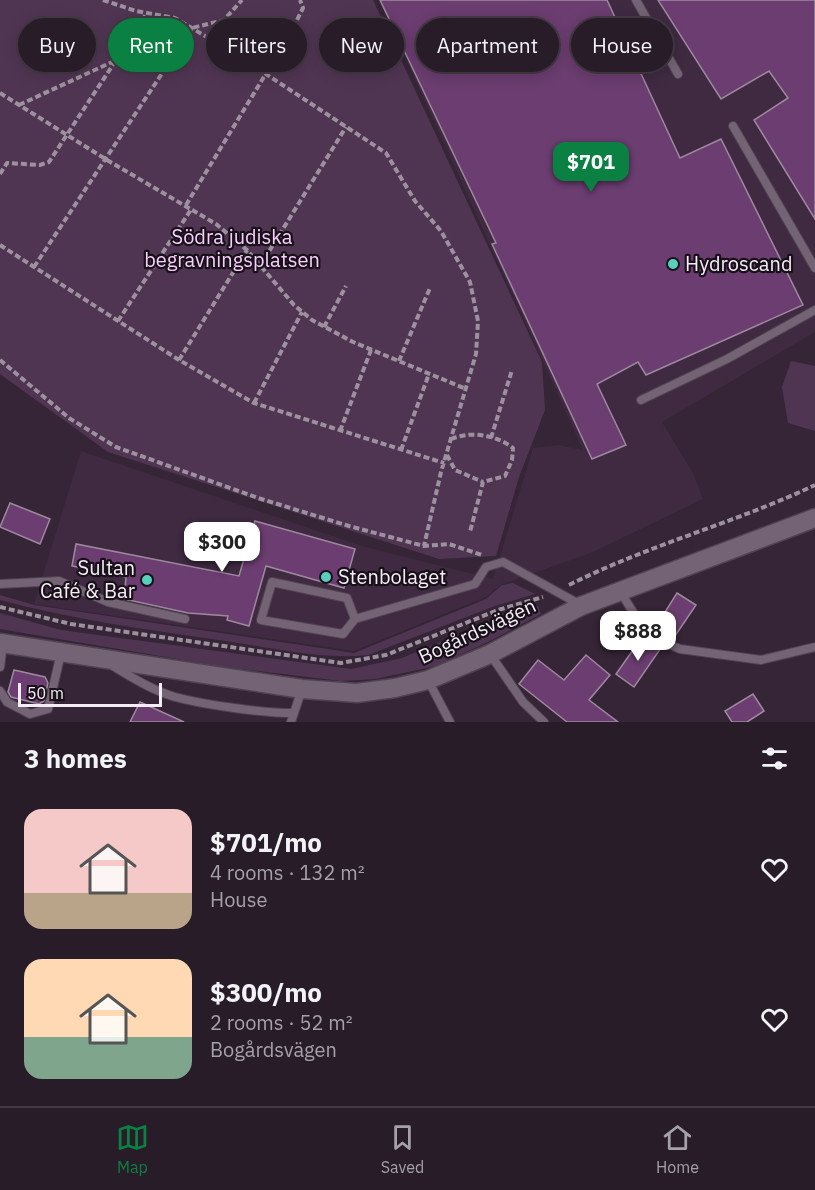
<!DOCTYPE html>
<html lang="en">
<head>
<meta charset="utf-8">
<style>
	:root { --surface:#281c28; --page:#342934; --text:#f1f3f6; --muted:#a5a1a8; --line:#443a45; --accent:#0b8043 }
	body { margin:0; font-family:"IBM Plex Sans",sans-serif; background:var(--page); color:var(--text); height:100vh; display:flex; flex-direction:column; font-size:22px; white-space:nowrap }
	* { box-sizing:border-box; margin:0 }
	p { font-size:20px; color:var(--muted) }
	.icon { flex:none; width:33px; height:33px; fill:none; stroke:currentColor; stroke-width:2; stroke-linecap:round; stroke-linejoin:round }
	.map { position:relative; height:722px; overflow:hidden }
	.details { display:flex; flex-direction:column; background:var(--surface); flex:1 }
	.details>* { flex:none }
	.banner { position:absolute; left:18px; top:18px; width:780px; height:54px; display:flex; gap:12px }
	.scale { position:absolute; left:18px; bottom:15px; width:144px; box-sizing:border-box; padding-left:6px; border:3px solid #f6ecf7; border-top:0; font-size:16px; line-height:21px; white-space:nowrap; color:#f6ecf7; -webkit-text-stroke:4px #181119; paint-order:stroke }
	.price { position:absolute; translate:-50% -51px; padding:0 14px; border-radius:12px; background:#fff; color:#222; font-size:20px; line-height:39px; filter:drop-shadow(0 2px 3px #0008) }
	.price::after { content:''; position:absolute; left:50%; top:36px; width:18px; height:14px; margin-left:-9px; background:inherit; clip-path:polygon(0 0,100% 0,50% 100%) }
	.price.on { background:var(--accent); color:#fff }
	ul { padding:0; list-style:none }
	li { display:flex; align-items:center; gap:18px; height:150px; padding:0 24px }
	li span { display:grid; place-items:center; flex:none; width:168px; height:120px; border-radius:18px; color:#555 }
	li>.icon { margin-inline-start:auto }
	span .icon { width:72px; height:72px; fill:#fffc; stroke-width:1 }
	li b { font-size:26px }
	h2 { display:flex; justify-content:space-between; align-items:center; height:72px; padding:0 24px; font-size:26px }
	.pill { padding:0 21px; border-radius:27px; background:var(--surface); box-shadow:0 3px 15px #0003,0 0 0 2px var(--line); font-size:21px; line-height:54px }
	.pill.on { background:var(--accent); color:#fff }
	.tab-bar { display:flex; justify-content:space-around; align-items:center; height:84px; border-top:2px solid var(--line); background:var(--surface); font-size:16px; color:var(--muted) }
	.tab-bar a { display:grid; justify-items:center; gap:3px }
	.tab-bar .on { color:var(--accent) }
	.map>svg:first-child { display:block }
	.built { fill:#3f2a41 }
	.green { fill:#503553 }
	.building { fill:#6b3d70; stroke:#9d899e; stroke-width:1.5 }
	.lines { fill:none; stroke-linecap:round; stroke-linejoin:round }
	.lane-casing { stroke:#504351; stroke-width:10 }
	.secondary-casing { stroke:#504351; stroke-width:21 }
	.path { stroke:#9e919f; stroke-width:4; stroke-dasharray:6 3; stroke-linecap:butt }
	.lane { stroke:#746275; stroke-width:8 }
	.secondary { stroke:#746275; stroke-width:18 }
	.poi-dot { fill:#5acebd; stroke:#181119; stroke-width:2 }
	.labels { text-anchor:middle; stroke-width:4.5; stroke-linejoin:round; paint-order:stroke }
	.park-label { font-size:20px; fill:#f8cefc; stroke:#181119 }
	.poi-label { font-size:20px; fill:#f6ecf7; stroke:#181119; text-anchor:start }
	.street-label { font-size:20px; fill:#f6ecf7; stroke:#181119 }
</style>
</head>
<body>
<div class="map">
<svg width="815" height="722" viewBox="0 0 815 722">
	<rect width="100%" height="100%" fill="#352536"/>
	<path class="built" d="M379,0H815V332L662,422L693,473L703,499L591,553L502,584L486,597L354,651L34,604L81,451L362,546L493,579L533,448L558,445L583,450Z"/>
	<path class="green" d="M0,0H373L542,362L545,410L519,477L496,556L439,559L108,452L0,374Z
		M791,361L815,366V431L788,423L782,387Z
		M513,583L535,594L495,606L368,655C322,660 272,648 226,641C150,630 74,620 0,600V595L34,605L354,653L486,599L502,585Z
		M538,606L541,614L488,642L436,666L375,679L341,681L225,667L0,629V613L61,630L351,669L402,658L503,616Z"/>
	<path class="building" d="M380,0H607L680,158L721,139L803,305L646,375L638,362L597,384L626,445L592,459L492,244L496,243Z
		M658,0H815V219L754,120L788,98L769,71L721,99Z
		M10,503L50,519L40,544L0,527Z
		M255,521L355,549L344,588L266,566L249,626L227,620L228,616L188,613L124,599L126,577L72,566L76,544L239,576Z
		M677,593L696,605L675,636L671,634L668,638L655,628Z
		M648,638L661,648L634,687L616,674L640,640L644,644Z
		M586,655L610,675L589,700L618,722H567L519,684L538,660L564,680Z
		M14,670L45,677L48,683L44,701L39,704L11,697L8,692Z
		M753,694L764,711L747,722H732L725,711Z
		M140,702L184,722H130Z"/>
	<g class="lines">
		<defs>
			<path id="lane" d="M636,0L678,74
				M733,126L815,268
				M641,400L727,359L815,310
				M0,584L59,581L108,602L185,619
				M620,591L641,625L661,641L680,649L761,660L815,647
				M355,619L347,598L272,582L261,620L343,634L355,619L475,584L486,567L503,562L579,604
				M490,654L523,702L544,722
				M113,666C133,678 152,690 175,697C205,705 263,713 294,713
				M0,667L3,644
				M428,680L450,722
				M0,691L7,702L30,714L48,709L61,653
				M291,722L302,689"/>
			<path id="secondary" d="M0,643L302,689L357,693L395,688L428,680L490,654L581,606L815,518"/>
		</defs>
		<use href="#lane" class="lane-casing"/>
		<use href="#secondary" class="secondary-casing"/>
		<path class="path" d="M103,0L136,11L175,18L237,55L386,153L415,201L441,231L470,282L478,321L476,354L441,472L424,546
			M0,93L107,160L216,224L247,250L294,305L312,320L353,342L466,389
			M19,105L112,62
			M0,174L7,163L40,165L49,162L147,13
			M186,205L290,34L303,8L300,0
			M0,245L179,360L254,403L444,463
			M260,266L346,127
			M34,267L192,28L224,20L242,0
			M118,321L192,208
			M324,327L346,286
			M0,360L69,418L116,447L258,498L349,526L424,546L449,544L482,555
			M179,360L247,250
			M399,361L430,288
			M254,403L302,312
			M340,431L371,350
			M491,438L512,370
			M451,439C470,431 495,434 513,448L512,460L505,476L483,482L470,532
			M401,450L429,374
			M447,455L455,470L483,482
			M569,585C648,545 735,523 815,485
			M0,607L71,624L341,663L386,655L498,610L543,597"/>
		<use href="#lane" class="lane"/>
		<use href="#secondary" class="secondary"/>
	</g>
	<g class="poi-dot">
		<circle cx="673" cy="264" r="6"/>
		<circle cx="326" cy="577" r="6"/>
		<circle cx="147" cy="580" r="6"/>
	</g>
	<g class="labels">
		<g class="park-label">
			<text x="232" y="244">Södra judiska<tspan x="232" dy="23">begravningsplatsen</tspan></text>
		</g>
		<g class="poi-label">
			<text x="685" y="271">Hydroscand</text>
			<text x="135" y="575" text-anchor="end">Sultan<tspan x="135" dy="23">Café &amp; Bar</tspan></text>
			<text x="338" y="584">Stenbolaget</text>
		</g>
		<g class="street-label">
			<text transform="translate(477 631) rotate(-25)" y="7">Bogårdsvägen</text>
		</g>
	</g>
</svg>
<div class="scale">50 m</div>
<b class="price on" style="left:591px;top:193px">$701</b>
<b class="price" style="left:222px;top:573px">$300</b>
<b class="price" style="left:638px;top:662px">$888</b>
<div class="banner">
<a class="pill">Buy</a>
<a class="pill on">Rent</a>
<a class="pill">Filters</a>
<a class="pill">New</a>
<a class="pill">Apartment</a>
<a class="pill">House</a>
</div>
</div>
<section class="details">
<h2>3 homes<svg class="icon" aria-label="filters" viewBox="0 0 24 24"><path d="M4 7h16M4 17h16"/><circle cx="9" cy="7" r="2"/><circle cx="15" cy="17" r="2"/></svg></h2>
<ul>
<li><span style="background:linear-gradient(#f6c9c9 70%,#b9a48a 0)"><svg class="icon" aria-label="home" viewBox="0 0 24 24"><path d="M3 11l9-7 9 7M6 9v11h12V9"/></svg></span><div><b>$701/mo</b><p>4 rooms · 132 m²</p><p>House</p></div><svg class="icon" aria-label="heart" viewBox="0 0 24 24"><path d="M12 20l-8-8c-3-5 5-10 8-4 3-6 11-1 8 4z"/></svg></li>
<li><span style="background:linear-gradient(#ffd9b3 65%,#7fa58c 0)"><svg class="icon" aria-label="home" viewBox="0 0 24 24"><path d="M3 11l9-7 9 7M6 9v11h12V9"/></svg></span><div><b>$300/mo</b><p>2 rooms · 52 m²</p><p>Bogårdsvägen</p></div><svg class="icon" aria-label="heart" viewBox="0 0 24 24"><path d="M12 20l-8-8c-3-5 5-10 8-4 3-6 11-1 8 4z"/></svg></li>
</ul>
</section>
<nav class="tab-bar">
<a class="on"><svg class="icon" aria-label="map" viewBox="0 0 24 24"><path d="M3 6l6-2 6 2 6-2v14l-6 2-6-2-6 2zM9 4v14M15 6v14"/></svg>Map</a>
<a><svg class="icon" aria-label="saved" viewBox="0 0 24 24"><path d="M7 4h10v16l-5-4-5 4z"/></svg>Saved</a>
<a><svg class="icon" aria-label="home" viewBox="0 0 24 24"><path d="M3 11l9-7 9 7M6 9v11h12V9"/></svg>Home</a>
</nav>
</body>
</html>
